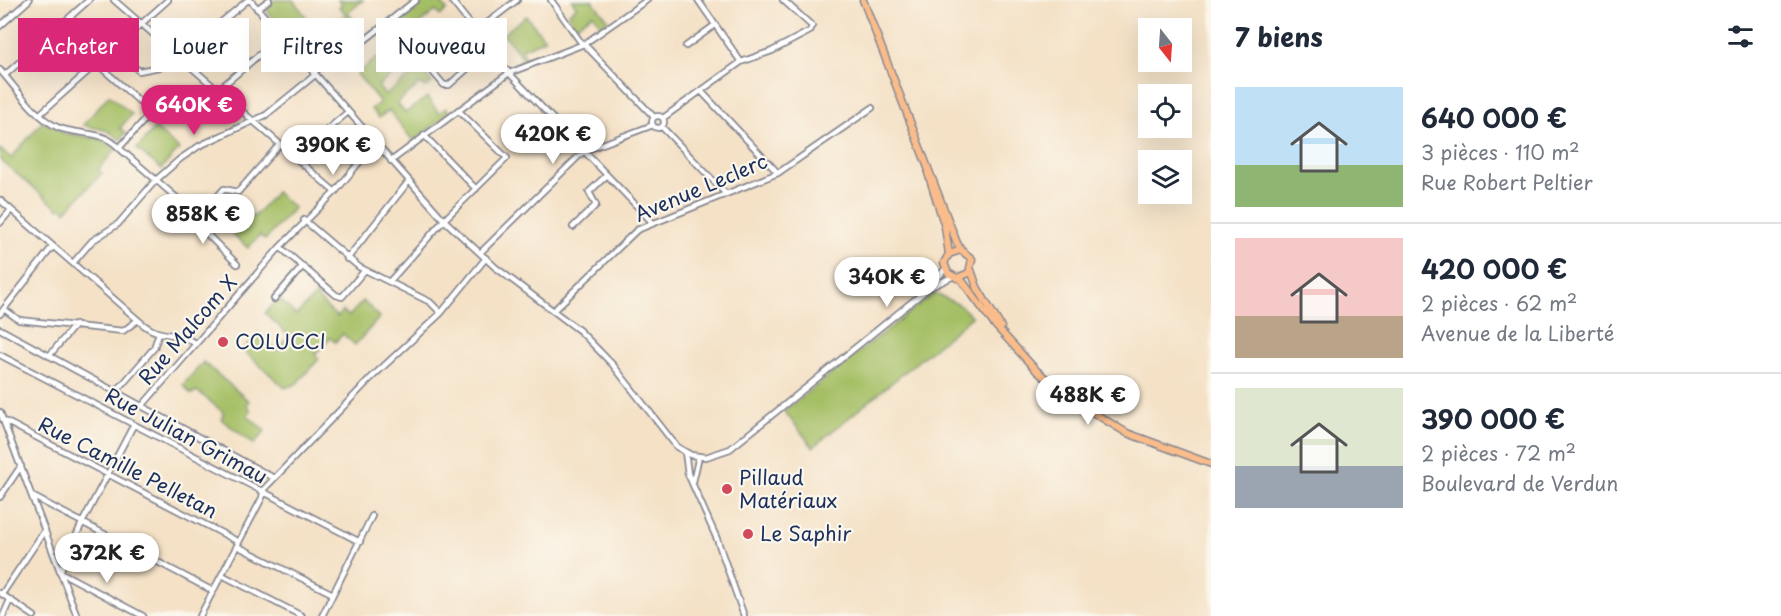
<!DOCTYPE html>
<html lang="fr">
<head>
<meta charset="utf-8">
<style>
	:root { --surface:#fff; --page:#f6f6f7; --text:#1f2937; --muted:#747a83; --line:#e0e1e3; --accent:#db2777 }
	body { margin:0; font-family:"Playpen Sans",sans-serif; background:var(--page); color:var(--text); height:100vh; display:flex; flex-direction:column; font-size:22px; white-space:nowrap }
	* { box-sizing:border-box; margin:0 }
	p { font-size:20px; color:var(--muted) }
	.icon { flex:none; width:33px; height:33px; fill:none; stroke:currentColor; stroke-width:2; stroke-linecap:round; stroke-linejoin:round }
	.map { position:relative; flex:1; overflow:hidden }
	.drawer { display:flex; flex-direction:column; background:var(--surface); width:570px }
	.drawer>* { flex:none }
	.banner { position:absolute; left:18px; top:18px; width:570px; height:54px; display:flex; gap:12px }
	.needle { width:39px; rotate:163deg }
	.fabs { position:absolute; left:1138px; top:18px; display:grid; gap:12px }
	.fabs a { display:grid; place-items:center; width:54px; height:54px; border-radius:0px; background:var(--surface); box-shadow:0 6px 24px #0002; font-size:30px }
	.price { position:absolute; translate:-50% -51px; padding:0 14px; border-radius:21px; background:#fff; color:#222; font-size:20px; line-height:39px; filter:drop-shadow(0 2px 3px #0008) }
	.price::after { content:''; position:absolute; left:50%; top:36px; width:18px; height:14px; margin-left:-9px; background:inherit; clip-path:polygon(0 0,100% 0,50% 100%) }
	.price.current { background:var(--accent); color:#fff }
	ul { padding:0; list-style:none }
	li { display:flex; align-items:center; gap:18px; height:150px; padding:0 24px }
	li+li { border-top:2px solid var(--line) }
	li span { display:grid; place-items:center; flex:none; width:168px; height:120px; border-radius:0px; color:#555 }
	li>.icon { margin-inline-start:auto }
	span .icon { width:72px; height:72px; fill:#fffc; stroke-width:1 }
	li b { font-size:26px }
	h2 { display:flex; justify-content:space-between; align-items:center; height:72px; padding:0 24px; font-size:26px }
	.chip { padding:0 21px; border-radius:0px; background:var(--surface); box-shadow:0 6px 24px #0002; font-size:21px; line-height:54px }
	.chip.current { background:var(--accent); color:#fff }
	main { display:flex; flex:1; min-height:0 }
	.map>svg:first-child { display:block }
	.green { fill:#a5bf65; stroke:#607762; stroke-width:1.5 }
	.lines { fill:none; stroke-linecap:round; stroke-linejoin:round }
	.minor-casing { stroke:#888892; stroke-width:8 }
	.major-casing { stroke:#888892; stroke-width:9 }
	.minor { stroke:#fff; stroke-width:4.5 }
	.major { stroke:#f9bc8a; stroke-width:6 }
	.poi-dot { fill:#d1495b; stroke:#fbf7ec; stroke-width:2 }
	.labels { text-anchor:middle; stroke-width:4.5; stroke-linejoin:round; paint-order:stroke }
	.street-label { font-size:20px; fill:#1b2f5e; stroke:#fbf7ec }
	.poi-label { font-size:20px; fill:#1b2f5e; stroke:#fbf7ec; text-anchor:start }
</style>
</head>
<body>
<main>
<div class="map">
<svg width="1211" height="616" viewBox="0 0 1211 616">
	<rect width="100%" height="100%" fill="#fbf7ec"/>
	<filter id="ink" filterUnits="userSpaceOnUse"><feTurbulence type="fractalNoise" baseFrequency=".0167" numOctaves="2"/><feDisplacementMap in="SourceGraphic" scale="12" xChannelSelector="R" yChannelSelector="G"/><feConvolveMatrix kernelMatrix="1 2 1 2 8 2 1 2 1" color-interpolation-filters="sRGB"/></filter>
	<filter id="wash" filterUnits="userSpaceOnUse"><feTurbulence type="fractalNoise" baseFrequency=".008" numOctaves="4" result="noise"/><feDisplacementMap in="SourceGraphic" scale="24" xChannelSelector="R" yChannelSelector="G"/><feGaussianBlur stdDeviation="1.35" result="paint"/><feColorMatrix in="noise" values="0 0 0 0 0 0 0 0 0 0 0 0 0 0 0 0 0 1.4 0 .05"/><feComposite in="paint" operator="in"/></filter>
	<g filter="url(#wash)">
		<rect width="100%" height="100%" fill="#f4e1c6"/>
		<path class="green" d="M275,0H293L332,50L315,61L308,59L269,14L267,7Z
			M338,0H363L348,13L362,30L346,42L334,24L346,14L339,7L342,5Z
			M426,0H439L447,10L440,16L436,11L406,34L398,24Z
			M572,0H592L608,20L600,28L599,22L593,14L573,28L569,13L576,7Z
			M526,16L545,39L522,49L526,61L514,65L523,58L503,34Z
			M389,48L404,66L378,86L385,95L412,75L410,67L417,62L432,83L426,87L420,84L397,103L405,113L427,97L439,113L446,108L450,113L413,141L389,110L379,118L371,109L380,102L357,74Z
			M109,95L132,114L120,128L126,133L120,140L108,131L83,125Z
			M43,121L64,133L101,139L116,149L98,170L102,173L66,211L61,207L59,209L0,160V149L11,158Z
			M155,128L179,149L161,169L137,149Z
			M276,192L294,208L265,240L260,235L248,248L219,222L230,210L243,217L248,212L254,217Z
			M318,293L320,294L317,298L337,317L343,311L349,316L363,301L380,317L355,345L343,334L335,342L330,338L315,354L319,359L296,384L285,388L243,350L258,333L277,350L289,336L265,313L279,299L296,315Z
			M934,293L960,305L972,317L813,447L784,411Z
			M203,362L249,401L247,405L251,411L247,415L265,431L254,444L222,420L223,412L197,391L191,394L183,385Z
			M233,459L252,469V473L255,470L259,472L252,485L248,483V478L245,481L251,472L232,462Z"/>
	</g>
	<g filter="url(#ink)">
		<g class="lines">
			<defs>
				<path id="minor" d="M114,0L335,192
					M250,0L444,220L495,267L580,331L613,365L677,447L691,455L706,457L730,449L929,288L952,277
					M451,0L509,73L653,223
					M551,0L582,44
					M698,0L741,62
					M257,9L269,0
					M390,20L413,49
					M0,26L29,0
					M437,29L442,32L466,63L467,69L449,85H444L413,49Z
					M584,44L654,117
					M686,46L715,25
					M112,48L139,71L169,65L248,0
					M455,48L517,0
					M96,63L148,109L149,115L119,148L199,217
					M0,70C17,89 34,116 57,127C78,136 102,129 119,148
					M313,73L347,47L365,40L416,0
					M5,75L89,0
					M218,90L281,36
					M701,91L778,173
					M40,114L168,0
					M652 122a6 6 0 1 1 12 0a6 6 0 1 1-12 0Z
					M663,118L741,62L772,51L810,31L812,26L783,0
					M662,127L726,194
					M424,135L476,189
					M295,157L348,112
					M391,161L509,73L584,44L647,0
					M0,200L138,320
					M304,220L359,267L430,302L441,313
					M0,223L11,210
					M573,227L596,205L589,192L607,175
					M480,253L584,151L653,125
					M347,259L409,181
					M73,263L92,241L118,224L156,180L180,159L199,146L266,115L315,75
					M237,264L199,226V217L224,189L238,192L280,144
					M365,270L342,297L336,295L280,247L335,192L375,143
					M390,281L444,220L507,158L458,110
					M933,284L945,269
					M274,299L303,266
					M4,309L19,320L123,331L138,320C160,341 173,329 195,343
					M553,311L637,230L778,173L872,108
					M0,314L53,246
					M0,329L274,478
					M0,355L360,542
					M49,356L75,325
					M116,392L154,348L159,333
					M142,406L280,247
					M0,412L77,616
					M3,420L239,542
					M133,426L82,523L60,572L143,616
					M685,452L688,474L717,539L744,616
					M693,482L699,456
					M32,496L213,591
					M0,497L21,466
					M237,546L333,594
					M222,575L302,616
					M0,593L34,616
					M2,594L45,530
					M3,616L10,600
					M200,616L262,498L264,489L371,378L441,313L486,258
					M322,616L372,516"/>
				<path id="major" d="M863,0L957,243L961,250L972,259L969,273L957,278L948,273L944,263L949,254L961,250
					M928,173L945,227L949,254
					M971,270L977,287L1001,327
					M960,278L994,324L1037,371L1069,398L1127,433L1211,464"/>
			</defs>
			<use href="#minor" class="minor-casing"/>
			<use href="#major" class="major-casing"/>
			<use href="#minor" class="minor"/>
			<use href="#major" class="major"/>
		</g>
	</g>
	<g class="poi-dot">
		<circle cx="223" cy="342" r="6"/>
		<circle cx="727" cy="489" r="6"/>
		<circle cx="748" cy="534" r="6"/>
	</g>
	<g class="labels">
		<g class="street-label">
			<text transform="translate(701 188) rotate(-23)" y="7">Avenue Leclerc</text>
			<text transform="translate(188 330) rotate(-49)" y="7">Rue Malcom X</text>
			<text transform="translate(186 436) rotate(28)" y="7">Rue Julian Grimau</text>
			<text transform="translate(128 468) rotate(27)" y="7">Rue Camille Pelletan</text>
		</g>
		<g class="poi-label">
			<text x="235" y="349">COLUCCI</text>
			<text x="739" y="485">Pillaud<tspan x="739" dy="23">Matériaux</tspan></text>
			<text x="760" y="541">Le Saphir</text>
		</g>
	</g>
</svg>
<div class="fabs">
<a><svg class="needle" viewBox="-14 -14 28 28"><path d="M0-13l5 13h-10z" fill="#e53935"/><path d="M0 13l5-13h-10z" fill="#747a83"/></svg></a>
<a><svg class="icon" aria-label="locate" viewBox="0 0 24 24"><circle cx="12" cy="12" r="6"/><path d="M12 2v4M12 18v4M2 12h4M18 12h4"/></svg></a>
<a><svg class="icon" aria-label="layers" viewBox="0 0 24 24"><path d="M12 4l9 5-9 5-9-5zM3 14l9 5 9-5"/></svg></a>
</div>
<b class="price current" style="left:194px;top:136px">640K €</b>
<b class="price" style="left:553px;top:165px">420K €</b>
<b class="price" style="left:333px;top:176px">390K €</b>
<b class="price" style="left:203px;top:245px">858K €</b>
<b class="price" style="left:887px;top:308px">340K €</b>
<b class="price" style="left:1088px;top:426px">488K €</b>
<b class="price" style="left:107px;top:584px">372K €</b>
<div class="banner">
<a class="chip current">Acheter</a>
<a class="chip">Louer</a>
<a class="chip">Filtres</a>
<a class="chip">Nouveau</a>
</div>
</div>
<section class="drawer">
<h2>7 biens<svg class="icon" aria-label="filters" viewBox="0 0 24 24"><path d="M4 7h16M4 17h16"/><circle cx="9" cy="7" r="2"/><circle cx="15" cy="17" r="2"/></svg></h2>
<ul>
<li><span style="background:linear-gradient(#bfe0f5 65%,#8fb573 0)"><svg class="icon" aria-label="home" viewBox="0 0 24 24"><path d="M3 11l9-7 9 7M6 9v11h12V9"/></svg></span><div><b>640 000 €</b><p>3 pièces · 110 m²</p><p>Rue Robert Peltier</p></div></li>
<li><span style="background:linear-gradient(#f6c9c9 65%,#b9a48a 0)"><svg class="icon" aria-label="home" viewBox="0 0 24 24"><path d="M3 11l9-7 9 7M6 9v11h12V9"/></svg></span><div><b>420 000 €</b><p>2 pièces · 62 m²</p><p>Avenue de la Liberté</p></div></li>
<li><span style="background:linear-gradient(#dfe7d0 65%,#9aa5b1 0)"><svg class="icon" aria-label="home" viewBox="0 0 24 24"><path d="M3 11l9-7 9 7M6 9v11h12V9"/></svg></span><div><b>390 000 €</b><p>2 pièces · 72 m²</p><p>Boulevard de Verdun</p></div></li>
</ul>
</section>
</main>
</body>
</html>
